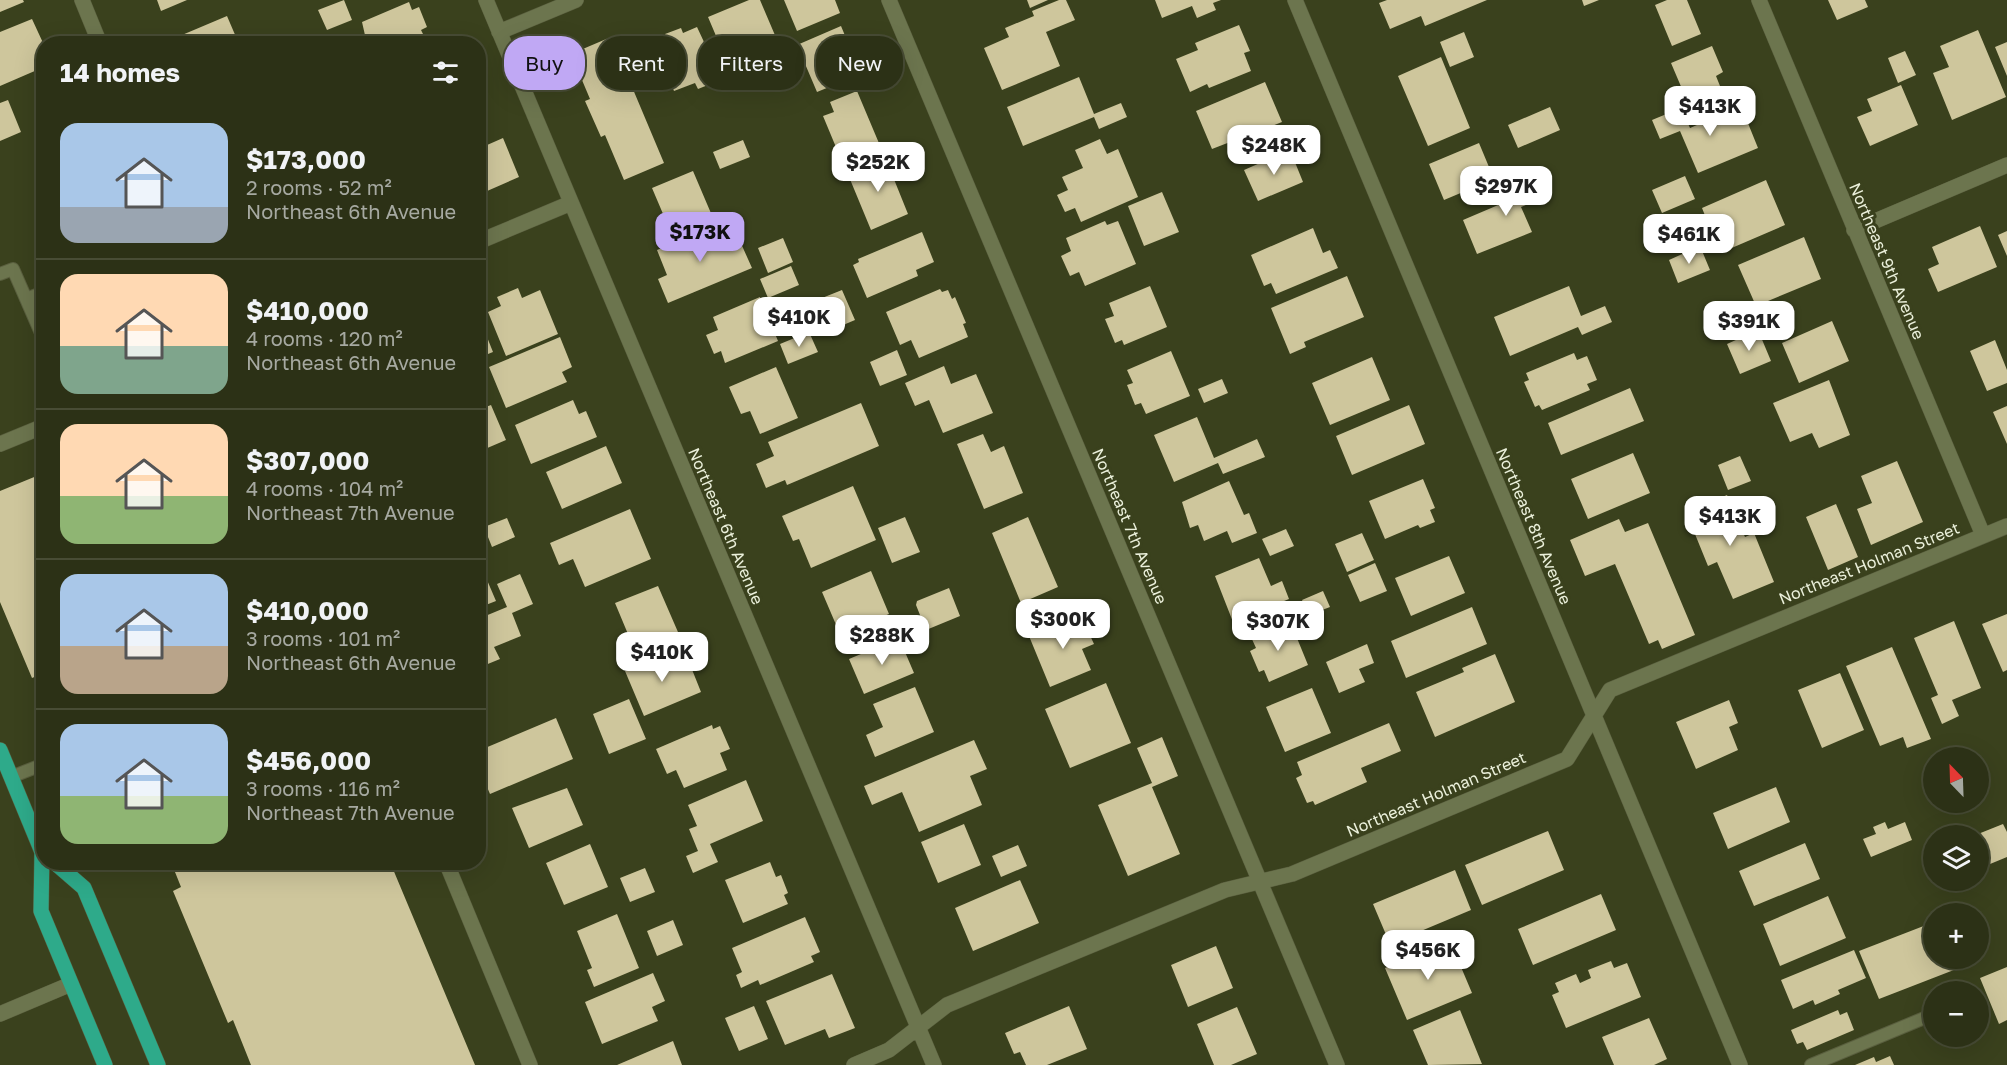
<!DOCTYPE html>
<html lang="en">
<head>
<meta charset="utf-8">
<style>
	:root { --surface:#2c3116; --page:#34391f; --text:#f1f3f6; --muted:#a6a9a1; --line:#484c35; --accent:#c0a8f4 }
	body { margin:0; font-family:"Golos Text",sans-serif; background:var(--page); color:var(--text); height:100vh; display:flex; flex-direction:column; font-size:22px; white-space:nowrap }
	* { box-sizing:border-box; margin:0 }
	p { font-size:20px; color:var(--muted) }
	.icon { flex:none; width:33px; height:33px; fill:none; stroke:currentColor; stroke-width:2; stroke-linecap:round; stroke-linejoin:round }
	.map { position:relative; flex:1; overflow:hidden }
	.details { position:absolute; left:36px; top:36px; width:450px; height:834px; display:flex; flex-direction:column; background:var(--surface); border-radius:24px; box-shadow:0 6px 24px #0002,0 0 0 2px var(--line) }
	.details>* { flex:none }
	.guide { position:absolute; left:504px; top:36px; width:570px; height:54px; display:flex; gap:12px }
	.needle { width:39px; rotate:337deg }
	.controls { position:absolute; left:1923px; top:747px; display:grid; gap:12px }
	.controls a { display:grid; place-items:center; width:66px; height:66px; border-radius:50%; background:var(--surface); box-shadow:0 6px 24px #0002,0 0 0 2px var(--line); font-size:30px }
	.price { position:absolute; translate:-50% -51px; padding:0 14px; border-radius:12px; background:#fff; color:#222; font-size:20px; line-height:39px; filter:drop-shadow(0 2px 3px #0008) }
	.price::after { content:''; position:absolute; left:50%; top:36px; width:18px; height:14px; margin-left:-9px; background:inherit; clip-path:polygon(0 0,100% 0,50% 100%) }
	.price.active { background:var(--accent); color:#111 }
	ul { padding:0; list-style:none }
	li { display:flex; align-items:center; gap:18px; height:150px; padding:0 24px }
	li+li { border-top:2px solid var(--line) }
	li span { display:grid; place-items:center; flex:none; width:168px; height:120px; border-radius:18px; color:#555 }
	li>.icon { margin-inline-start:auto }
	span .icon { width:72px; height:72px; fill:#fffc; stroke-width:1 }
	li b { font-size:26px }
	h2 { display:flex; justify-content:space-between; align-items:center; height:72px; padding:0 24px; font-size:26px }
	.chip { padding:0 21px; border-radius:24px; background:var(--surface); box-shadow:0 6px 24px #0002,0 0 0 2px var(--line); font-size:21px; line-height:54px }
	.chip.active { background:var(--accent); color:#111 }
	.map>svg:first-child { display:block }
	.building { fill:#cec69c }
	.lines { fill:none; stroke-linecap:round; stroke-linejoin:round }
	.lane-casing { stroke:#5a5f3f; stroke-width:14 }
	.street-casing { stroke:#5a5f3f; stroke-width:16 }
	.primary-casing { stroke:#5a5f3f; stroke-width:16 }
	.lane { stroke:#6c754e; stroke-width:12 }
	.street { stroke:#6c754e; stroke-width:15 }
	.primary { stroke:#2eaa8a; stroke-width:15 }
	.labels { text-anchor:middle; stroke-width:6; stroke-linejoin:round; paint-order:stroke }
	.street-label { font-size:16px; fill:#ebf0db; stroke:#3a411d }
</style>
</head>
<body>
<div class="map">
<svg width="2007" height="1065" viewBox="0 0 2007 1065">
	<rect width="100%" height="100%" fill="#3a411d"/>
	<path class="building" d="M0,0H23L24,2L0,12Z
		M157,0H187L161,11Z
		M344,0L352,20L327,30L318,10Z
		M749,0H760L780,47L759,57L753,45L725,57L708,17Z
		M784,0H835L840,13L797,31Z
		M1027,0H1048L1030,8Z
		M1059,0H1066L1075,20L1046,32L1060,66L1002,90L984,48L1009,37L1005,28L1034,16L1032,11Z
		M1155,0H1221L1213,3L1216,10L1197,18L1192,6L1162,18Z
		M1387,0H1487L1425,26L1421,16L1390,29L1379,3Z
		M1582,0H1599L1584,6Z
		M1667,0H1687L1701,34L1672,46L1655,5Z
		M1828,0H1865L1868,7L1837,20Z
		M409,2L412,10L419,7L427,27L421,30L426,40L418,44H367L362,22Z
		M227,16L239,44H174L173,41L182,35Z
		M32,19L44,45V67L0,86V32Z
		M1239,25L1250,51L1244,53L1251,71L1209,88L1207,84L1190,92L1176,59L1198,50L1195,43Z
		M841,26L861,74L817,92L797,45Z
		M697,27L704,42L707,41L723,79L698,89L695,83L674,91L655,45L668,40L665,34L681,28L683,33Z
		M1978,30L2006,97L1952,120L1933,73L1949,67L1940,46Z
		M1464,32L1474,57L1450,67L1440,42Z
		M611,37L664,163L624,180L605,135L601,137L585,101L590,99L571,54Z
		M2007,42V76L1995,47Z
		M1712,46L1723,72L1716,76L1724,96L1691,110L1671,63Z
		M1905,51L1916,75L1898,83L1888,58Z
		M1441,57L1470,128L1428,146L1398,76Z
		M1079,77L1094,114L1121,103L1127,117L1099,129L1094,117L1023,146L1007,107Z
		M1265,82L1282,122L1212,149L1196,111Z
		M1901,85L1918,125L1870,146L1857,117L1872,111L1867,99Z
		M857,91L881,148L843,164L823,116L834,112L830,102Z
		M8,100L21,132L0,141V103Z
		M1741,106L1758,148L1698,173L1680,131L1660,139L1652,120L1681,108L1690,128Z
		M1550,107L1560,130L1518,148L1508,125Z
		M503,138L519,177L478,195V149Z
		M1100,139L1107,154L1118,149L1138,197L1081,222L1075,208L1065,212L1057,195L1068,190L1062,177L1083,168L1075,150Z
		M743,140L750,157L720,169L713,152Z
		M1479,143L1494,179L1444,200L1429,164Z
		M1290,150L1303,182L1258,201L1244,170Z
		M885,157L908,214L871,230L847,172Z
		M693,171L713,218L672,235L652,188Z
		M1541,173L1550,195L1521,207L1532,232L1477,254L1463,220L1517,197L1512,185Z
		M1685,176L1695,199L1662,213L1652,190Z
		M1766,180L1785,225L1720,253L1702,208Z
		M1162,192L1179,232L1144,246L1128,206Z
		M1105,221L1107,225L1118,221L1136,264L1085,286L1079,272L1070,276L1061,256L1071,251L1066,238Z
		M718,224L726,244L739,239L752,268L668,303L658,279L667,275L657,250Z
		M1980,226L1997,267L1938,292L1928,269L1939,264L1932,247Z
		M1313,228L1323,253L1330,250L1338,268L1276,294L1271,283L1264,286L1251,255Z
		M2007,231V256L1998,235Z
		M922,232L934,262L916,270L918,276L867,298L853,265L859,262L858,259Z
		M1804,237L1821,279L1756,306L1738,265Z
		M783,238L793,262L768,273L758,248Z
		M1700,246L1710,270L1678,283L1669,260Z
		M791,266L799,285L768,298L760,279Z
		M1347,276L1364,317L1304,342L1306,347L1290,354L1271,308Z
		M1150,286L1167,327L1124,345L1122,340L1115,343L1105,319L1114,316L1109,303Z
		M1569,286L1581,316L1605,306L1612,322L1582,335L1578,327L1510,356L1494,317Z
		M518,288L522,298L540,290L558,334L506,356L488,312L501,306L497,297Z
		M940,289L942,292L948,290L952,299L955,297L966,323L963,324L968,337L919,358L911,340L900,345L886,312Z
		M842,290L855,320L829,331L817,300Z
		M760,297L778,341L725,363L721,351L714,354L706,335L718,330L713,317Z
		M1832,321L1849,361L1799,383L1782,343Z
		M483,327L493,352L478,358V329Z
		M1758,330L1771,361L1740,374L1727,344Z
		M809,332L818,352L788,364L780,344Z
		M560,337L572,367L562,372L567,382L506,408L489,367Z
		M1995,340L2007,370V383L1987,391L1970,351Z
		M897,350L907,375L880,386L870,362Z
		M1171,351L1190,396L1146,414L1141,403L1135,405L1127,385L1133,383L1127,370Z
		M1574,353L1577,360L1587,356L1597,380L1587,384L1590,390L1542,410L1539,405L1535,407L1524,382L1529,380L1526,373Z
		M1372,357L1390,400L1330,425L1312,383Z
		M944,366L951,384L976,374L993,413L943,433L929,400L915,406L905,383Z
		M776,367L798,418L760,434L750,411L741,414L729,387Z
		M1222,379L1228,393L1204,403L1198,389Z
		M1829,380L1850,435L1819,448L1812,433L1790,442L1773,403Z
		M1630,388L1644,421L1561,455L1548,423Z
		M573,400L579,414L586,411L597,437L531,464L515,425Z
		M861,403L879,446L787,485L785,480L766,488L756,464L774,456L768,442Z
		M491,405L506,440L478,452V410Z
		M1409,405L1425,444L1352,475L1336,436Z
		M2007,406V444L1993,412Z
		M1197,417L1214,458L1257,439L1265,457L1223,474L1218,463L1174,482L1154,435Z
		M983,434L991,452L1004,446L1023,493L984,509L957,444Z
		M606,446L622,483L562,509L546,472Z
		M1633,453L1650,493L1588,519L1571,479Z
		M1740,456L1751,481L1728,490L1718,465Z
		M1897,461L1923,522L1871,545L1857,509L1872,503L1861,476Z
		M44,473V673L32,678L0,602V491Z
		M1423,479L1435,508L1430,510L1435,522L1420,528L1418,525L1385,539L1369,501Z
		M1229,481L1244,515L1249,513L1257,533L1232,543L1227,531L1204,541L1198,525L1190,528L1182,502Z
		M853,486L876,540L811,568L799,539L793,541L782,516Z
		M1727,495L1745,537L1754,533L1774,582L1733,599L1717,562L1708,566L1686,512Z
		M1836,504L1858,557L1828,570L1806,517Z
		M630,509L651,559L585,587L573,559L559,565L550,543Z
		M905,517L920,552L892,563L878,528Z
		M1028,517L1058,587L1021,603L992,533Z
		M507,518L515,537L492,547L484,527Z
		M1619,519L1625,532L1648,523L1695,635L1662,649L1658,640L1649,644L1615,564L1585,576L1570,540Z
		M1286,529L1294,546L1270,556L1262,539Z
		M1362,533L1374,560L1347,572L1335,544Z
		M1449,556L1465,593L1411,616L1395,578Z
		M1259,558L1271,586L1282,581L1289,599L1233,622L1215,576Z
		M478,559L496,601L478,608Z
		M1375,563L1387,591L1360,602L1348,575Z
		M871,571L889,614L840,634L822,592Z
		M520,574L533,604L512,613L521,636L494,647L500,659L478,668V619L507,607L497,584Z
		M658,586L681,639L638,658L615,603Z
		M949,588L960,616L926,630L916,605L917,601Z
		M1323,591L1330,607L1309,615L1302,600Z
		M1472,607L1487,644L1406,678L1391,641Z
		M1080,614L1094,644L1082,649L1091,670L1050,687L1029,636Z
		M2007,614V670L2003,672L1982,624Z
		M1290,621L1308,665L1269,682L1264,670L1259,672L1250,651L1256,648L1251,637Z
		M1954,621L1981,688L1952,700L1959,716L1942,724L1931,698L1938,695L1914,638Z
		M899,638L914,673L864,694L849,659Z
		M1367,644L1374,663L1359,669L1365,682L1339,693L1326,662Z
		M1892,647L1931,739L1907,748L1903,737L1880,746L1846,666Z
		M676,650L684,670L691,667L701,692L644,716L625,671Z
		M1495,654L1515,702L1435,737L1416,692L1464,672L1462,668Z
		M1840,673L1864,730L1822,748L1798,690Z
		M1106,683L1131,743L1070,768L1045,709Z
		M915,687L934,732L875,757L866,735L883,727L873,704Z
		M1312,688L1331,733L1285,752L1266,707Z
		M629,699L646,739L609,754L593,714Z
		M1729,700L1738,723L1729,727L1738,750L1696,769L1676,722Z
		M556,718L573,759L490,794L478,766V751Z
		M1389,723L1401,751L1361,768L1367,782L1315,805L1313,801L1307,803L1296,778L1302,775L1297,762Z
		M712,725L713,729L720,726L730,749L720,753L727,770L684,788L676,770L667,774L656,749Z
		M1162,737L1178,776L1152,787L1180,854L1128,876L1098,805L1152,783L1137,748Z
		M974,740L987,769L970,776L982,805L919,832L902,792L872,805L864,786Z
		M746,780L763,821L710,844L718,862L693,873L686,856L698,851L689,829L697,826L688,805Z
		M1776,787L1790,822L1728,849L1713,813Z
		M567,788L583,825L529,848L512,808Z
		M1885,822L1888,829L1905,822L1912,840L1871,857L1863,839L1876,834L1873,827Z
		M964,824L981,865L938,883L921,842Z
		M2003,824L2007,832V857L1978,869V834Z
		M1548,831L1564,870L1482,905L1465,865Z
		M1805,843L1820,879L1754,906L1739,871Z
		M590,844L608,887L564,905L546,863Z
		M1018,845L1027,866L1001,877L992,856Z
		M171,862H390L475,1065H251L233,1020L228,1023L173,891L181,887Z
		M770,862L776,877L781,875L788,893L784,895L788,904L743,923L725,880Z
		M645,868L655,892L630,902L620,878Z
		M1455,870L1471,910L1390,944L1373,904Z
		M1020,880L1039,923L973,951L955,908Z
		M1601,894L1616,930L1533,965L1518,929Z
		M1828,896L1846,938L1780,966L1763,924Z
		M617,914L639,968L594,987L587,970L592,968L577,931Z
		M805,917L820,952L811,956L814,962L760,985L758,980L741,988L736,975L742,972L732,948Z
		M673,920L683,945L657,956L647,931Z
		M1934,922V958H1955L1959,968L1879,999L1859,951Z
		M1450,941L1472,993L1407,1020L1385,968Z
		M1216,946L1233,988L1188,1007L1171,965Z
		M1854,950L1866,978L1838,990L1840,994L1815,1005L1813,1000L1793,1009L1781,980Z
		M1611,961L1614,968L1627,963L1641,997L1566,1028L1552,995L1559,992L1555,983L1576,974L1580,983L1591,978L1588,970Z
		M2007,967V1020L1999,1024L1980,978Z
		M653,973L665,1001L652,1007L658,1021L602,1044L585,1002Z
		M832,974L855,1028L829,1038L825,1029L785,1045L766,1001Z
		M754,1006L768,1039L739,1051L725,1018Z
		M1069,1006L1087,1049L1047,1065H1026L1020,1052L1014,1054L1005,1033Z
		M1237,1007L1257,1054L1231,1065H1214L1197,1024Z
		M1460,1010L1482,1064L1428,1065L1413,1030Z
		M1838,1010L1840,1015L1847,1012L1854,1030L1807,1050L1803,1042L1797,1044L1791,1030Z
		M1649,1018L1667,1059L1654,1065H1614L1602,1037Z
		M673,1041L682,1065H617Z
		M1890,1056L1894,1065H1855L1874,1057L1876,1062Z"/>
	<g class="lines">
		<defs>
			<path id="lane" d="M0,274L13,269L44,340
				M26,299L44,292
				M11,777L44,764
				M1811,1065L1934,1014"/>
			<path id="street" d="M82,0L100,44
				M486,0L934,1065
				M889,0L1337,1065
				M1295,0L1740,1065
				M1759,0L1983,535
				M499,32L576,0
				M1854,230L2007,165
				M478,242L571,203
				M0,444L44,426
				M446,862L530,1065
				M0,1014L71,984
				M854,1065L889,1050L947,1005L1225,890L1292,874L1567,759L1610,690L2007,526"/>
			<path id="primary" d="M0,750L42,852L41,911L105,1065
				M54,862L84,888L158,1065"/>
		</defs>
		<use href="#lane" class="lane-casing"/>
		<use href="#street" class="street-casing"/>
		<use href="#primary" class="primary-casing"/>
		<use href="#lane" class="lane"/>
		<use href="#street" class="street"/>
		<use href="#primary" class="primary"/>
	</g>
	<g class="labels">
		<g class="street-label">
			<text transform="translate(1887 261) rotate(67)" y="6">Northeast 9th Avenue</text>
			<text transform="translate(726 526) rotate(67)" y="6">Northeast 6th Avenue</text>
			<text transform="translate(1130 526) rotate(67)" y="6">Northeast 7th Avenue</text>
			<text transform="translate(1534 526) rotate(67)" y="6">Northeast 8th Avenue</text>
			<text transform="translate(1869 563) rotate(-22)" y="6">Northeast Holman Street</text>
			<text transform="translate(1436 794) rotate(-23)" y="6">Northeast Holman Street</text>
		</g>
	</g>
</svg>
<div class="controls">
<a><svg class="needle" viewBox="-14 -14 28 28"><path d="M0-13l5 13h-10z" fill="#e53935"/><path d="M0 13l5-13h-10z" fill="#a6a9a1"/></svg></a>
<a><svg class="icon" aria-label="layers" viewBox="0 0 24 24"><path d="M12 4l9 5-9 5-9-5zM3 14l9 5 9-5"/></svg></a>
<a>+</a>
<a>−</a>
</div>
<b class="price" style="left:1710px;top:137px">$413K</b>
<b class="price" style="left:1274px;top:176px">$248K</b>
<b class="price" style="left:878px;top:193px">$252K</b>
<b class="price" style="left:1506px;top:217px">$297K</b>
<b class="price active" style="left:700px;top:263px">$173K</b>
<b class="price" style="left:1689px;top:265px">$461K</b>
<b class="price" style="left:799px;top:348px">$410K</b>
<b class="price" style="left:1749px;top:352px">$391K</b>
<b class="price" style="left:1730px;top:547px">$413K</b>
<b class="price" style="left:1063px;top:650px">$300K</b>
<b class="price" style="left:1278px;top:652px">$307K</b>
<b class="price" style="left:882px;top:666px">$288K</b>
<b class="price" style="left:662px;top:683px">$410K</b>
<b class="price" style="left:1428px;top:981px">$456K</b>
<div class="guide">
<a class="chip active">Buy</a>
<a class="chip">Rent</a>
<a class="chip">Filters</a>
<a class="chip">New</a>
</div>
<section class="details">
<h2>14 homes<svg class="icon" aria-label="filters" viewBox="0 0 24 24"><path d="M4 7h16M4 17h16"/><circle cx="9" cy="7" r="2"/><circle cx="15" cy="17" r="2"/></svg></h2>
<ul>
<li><span style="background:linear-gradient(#a9c7e8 70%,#9aa5b1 0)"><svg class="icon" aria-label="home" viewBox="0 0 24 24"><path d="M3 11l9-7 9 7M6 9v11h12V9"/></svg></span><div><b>$173,000</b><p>2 rooms · 52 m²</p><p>Northeast 6th Avenue</p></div></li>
<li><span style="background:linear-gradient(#ffd9b3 60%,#7fa58c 0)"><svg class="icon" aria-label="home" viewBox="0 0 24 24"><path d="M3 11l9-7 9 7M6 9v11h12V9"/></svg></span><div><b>$410,000</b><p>4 rooms · 120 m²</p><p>Northeast 6th Avenue</p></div></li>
<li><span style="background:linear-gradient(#ffd9b3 60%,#8fb573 0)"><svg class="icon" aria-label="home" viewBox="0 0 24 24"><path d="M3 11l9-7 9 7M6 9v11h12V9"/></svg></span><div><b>$307,000</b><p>4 rooms · 104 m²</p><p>Northeast 7th Avenue</p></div></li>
<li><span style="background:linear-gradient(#a9c7e8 60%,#b9a48a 0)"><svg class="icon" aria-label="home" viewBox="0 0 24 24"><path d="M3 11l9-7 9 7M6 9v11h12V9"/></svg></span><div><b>$410,000</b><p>3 rooms · 101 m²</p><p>Northeast 6th Avenue</p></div></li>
<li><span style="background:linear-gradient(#a9c7e8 60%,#8fb573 0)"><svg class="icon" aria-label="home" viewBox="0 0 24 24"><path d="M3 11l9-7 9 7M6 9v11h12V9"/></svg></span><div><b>$456,000</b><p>3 rooms · 116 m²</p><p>Northeast 7th Avenue</p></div></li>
</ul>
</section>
</div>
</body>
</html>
